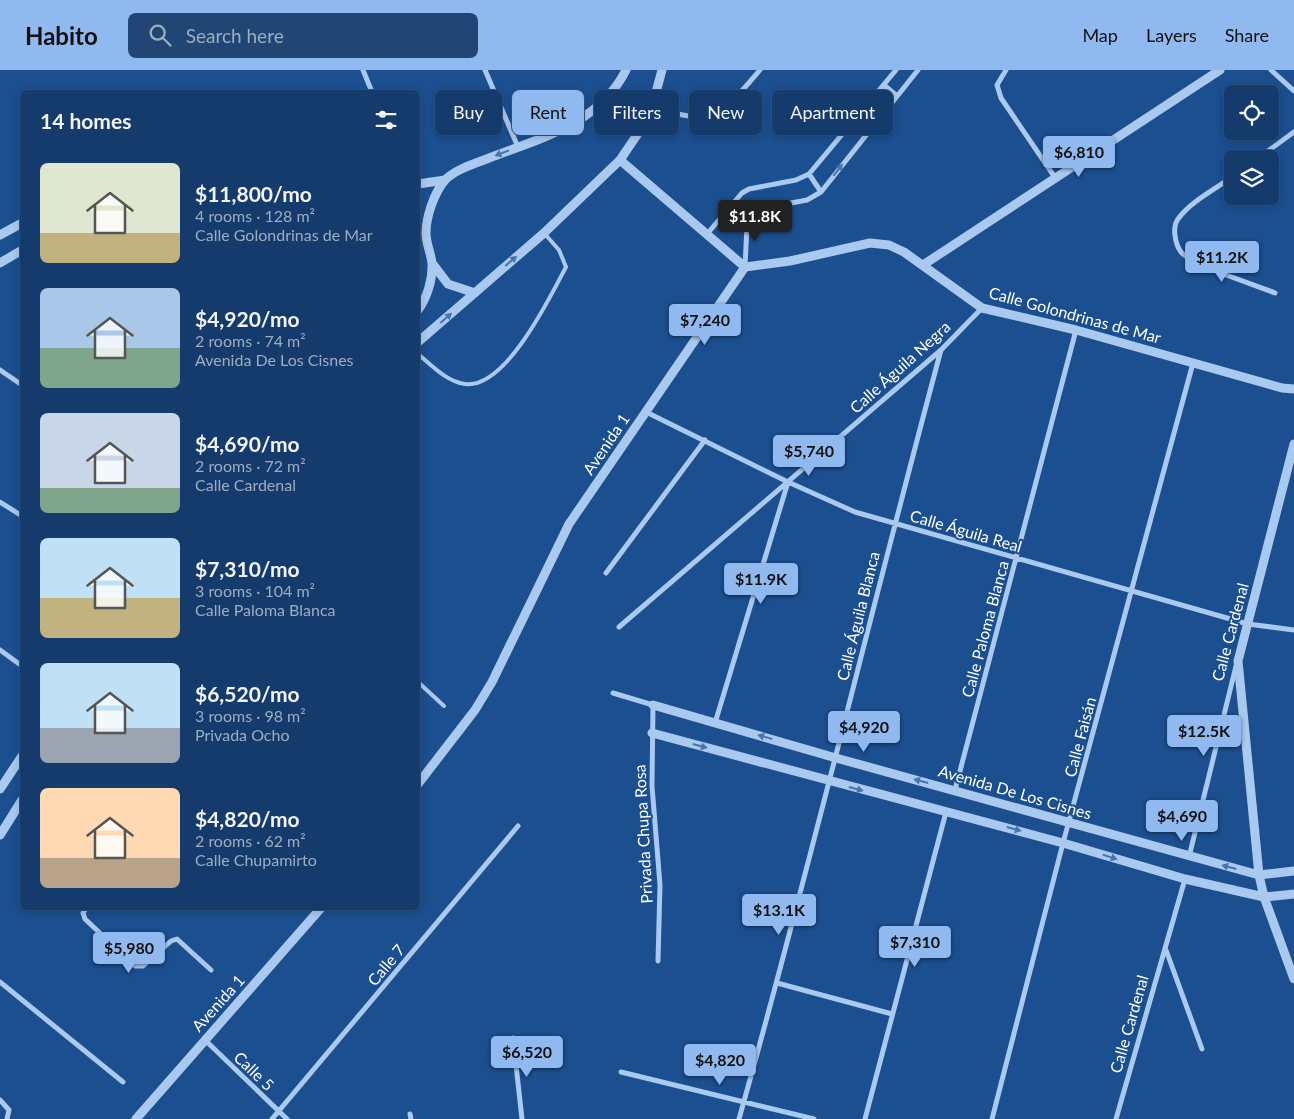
<!DOCTYPE html>
<html lang="en">
<head>
<meta charset="utf-8">
<style>
	:root { --surface:#143b6b; --page:#214673; --text:#f1f3f6; --muted:#9dadc1; --line:#33557e; --accent:#90b9f0 }
	body { margin:0; font-family:Lato,sans-serif; background:var(--page); color:var(--text); height:100vh; display:flex; flex-direction:column; font-size:19px; white-space:nowrap }
	* { box-sizing:border-box; margin:0 }
	p { font-size:16px; color:var(--muted) }
	.icon { flex:none; width:28px; height:28px; fill:none; stroke:currentColor; stroke-width:2; stroke-linecap:round; stroke-linejoin:round }
	.map { position:relative; flex:1; overflow:hidden }
	.drawer { position:absolute; left:20px; top:20px; width:400px; height:820px; display:flex; flex-direction:column; background:var(--surface); border-radius:8px; box-shadow:0 2px 8px #0003,0 0 0 1px var(--line) }
	.drawer>* { flex:none }
	.top-card { position:absolute; left:435px; top:20px; width:475px; height:45px; display:flex; gap:10px }
	.tools { position:absolute; left:1224px; top:15px; display:grid; gap:10px }
	.tools a { display:grid; place-items:center; width:55px; height:55px; border-radius:8px; background:var(--surface); box-shadow:0 2px 8px #0003,0 0 0 1px var(--line); font-size:25px }
	.price { position:absolute; translate:-50% -42px; padding:0 11px; border-radius:5px; background:var(--accent); color:#111; font-size:16px; line-height:32px; filter:drop-shadow(0 1px 2px #0008) }
	.price::after { content:''; position:absolute; left:50%; top:30px; width:15px; height:11px; margin-left:-8px; background:inherit; clip-path:polygon(0 0,100% 0,50% 100%) }
	.price.current { background:#222; color:#fff }
	ul { padding:0; list-style:none }
	li { display:flex; align-items:center; gap:15px; height:125px; padding:0 20px }
	li span { display:grid; place-items:center; flex:none; width:140px; height:100px; border-radius:8px; color:#555 }
	li>.icon { margin-inline-start:auto }
	span .icon { width:60px; height:60px; fill:#fffc; stroke-width:1 }
	li b { font-size:21px }
	h2 { display:flex; justify-content:space-between; align-items:center; height:60px; padding:0 20px; font-size:21px }
	.chip { padding:0 18px; border-radius:8px; background:var(--surface); box-shadow:0 2px 8px #0003,0 0 0 1px var(--line); font-size:18px; line-height:45px }
	.chip.current { background:var(--accent); color:#111 }
	header { display:flex; align-items:center; gap:30px; box-sizing:border-box; height:70px; padding:0 25px; background:var(--accent); color:#111 }
	header strong { font-size:24px }
	nav { display:flex; gap:28px; margin-inline-start:auto; font-size:18px }
	.search { width:350px; height:45px; background:var(--page); display:flex; align-items:center; gap:12px; box-sizing:border-box; padding:0 18px; border-radius:8px; color:var(--muted); font-size:19px }
	.map>svg:first-child { display:block }
	.lines { fill:none; stroke-linecap:round; stroke-linejoin:round }
	.service { stroke:#a9c9ee; stroke-width:4 }
	.minor { stroke:#a9c9ee; stroke-width:5 }
	.tertiary { stroke:#a9c9ee; stroke-width:9 }
	.oneway { fill:#4674ac }
	.labels { text-anchor:middle; stroke-width:4; stroke-linejoin:round; paint-order:stroke }
	.street-label { font-size:16px; fill:#fff; stroke:#1b4f8f }
</style>
</head>
<body>
<header>
<strong>Habito</strong>
<div class="search"><svg class="icon" aria-label="search" viewBox="0 0 24 24"><circle cx="10" cy="10" r="6"/><path d="M15 15l6 6"/></svg>Search here</div>
<nav><a>Map</a><a>Layers</a><a>Share</a></nav>
</header>
<div class="map">
<svg width="1294" height="1049" viewBox="0 0 1294 1049">
	<rect width="100%" height="100%" fill="#1b4f8f"/>
	<g class="lines">
		<path class="service" d="M418,284C431,295 447,312 465,314C506,319 550,227 566,197L559,180L544,163
			M418,612L444,636"/>
		<path class="minor" d="M363,0L372,22
			M485,0L518,77
			M1006,0L997,15L1001,28L1056,109
			M1271,0L1294,21
			M884,15L897,26
			M652,37C714,56 719,48 760,0
			M1257,89L1294,62
			M809,104L821,122
			M1232,107C1215,119 1190,132 1178,149C1172,157 1175,174 1181,182C1191,195 1256,215 1275,223
			M726,139L747,156
			M707,164L742,123L749,119L796,110L809,104L896,0
			M745,197L747,156L752,144L765,138L807,130L821,122L918,0
			M0,300L22,315
			M646,342L788,412L855,442L1248,554L1294,560
			M0,432L22,446
			M606,503L705,370
			M619,557L941,280L982,238
			M0,580L22,596
			M613,623L653,635L652,716L660,815L658,891
			M715,653L788,412
			M955,720L1076,260
			M1189,787L1236,596
			M86,838L83,843L85,849L135,896H143L171,871L177,869L211,900
			M1166,880L1202,979
			M0,912L123,1012
			M777,913L892,944
			M513,968L522,1049
			M205,970L287,1049
			M621,1002L814,1049
			M0,1030L9,1040L7,1049
			M410,1044L411,1049
			M272,1049L518,756
			M739,1049C811,794 872,536 941,280
			M865,1049L946,742
			M992,1049L1063,773L1193,293
			M1116,1049L1185,809"/>
		<path class="tertiary" d="M620,90L745,197
			M418,114L445,110
			M0,165L22,153
			M0,193L22,180
			M432,193L448,214L475,223
			M923,195L1220,0
			M745,197L790,191L870,173L889,175L904,182L982,238L1076,260L1282,318L1294,319
			M418,240C427,228 433,209 432,193C431,183 426,174 426,163C426,147 434,123 445,110C456,99 474,94 489,88C541,68 599,54 626,0
			M418,272L544,163L620,90L641,59L652,37L662,0
			M1294,374L1238,591L1259,805L1264,827L1294,909
			M653,635L836,688L1259,805L1294,801
			M652,663L1063,773L1185,809L1264,827L1294,824
			M418,714L475,640L492,612L569,454L745,197
			M0,719L22,686
			M0,765L22,730
			M136,1049L321,838"/>
	</g>
	<defs><path id="oneway-solid" d="M-6-.8H1V-3.2L6.5 0L1 3.2V.8H-6Z" transform="scale(1.25)"/></defs>
	<g class="oneway">
		<use href="#oneway-solid" transform="translate(502 83) rotate(159)"/>
		<use href="#oneway-solid" transform="translate(838 100) rotate(-52)"/>
		<use href="#oneway-solid" transform="translate(511 191) rotate(-41)"/>
		<use href="#oneway-solid" transform="translate(446 248) rotate(-41)"/>
		<use href="#oneway-solid" transform="translate(765 667) rotate(-164)"/>
		<use href="#oneway-solid" transform="translate(700 676) rotate(15)"/>
		<use href="#oneway-solid" transform="translate(921 711) rotate(-165)"/>
		<use href="#oneway-solid" transform="translate(856 719) rotate(15)"/>
		<use href="#oneway-solid" transform="translate(1014 759) rotate(15)"/>
		<use href="#oneway-solid" transform="translate(1110 787) rotate(17)"/>
		<use href="#oneway-solid" transform="translate(1229 797) rotate(-165)"/>
	</g>
	<g class="labels">
		<g class="street-label">
			<text transform="translate(1075 245) rotate(15)" y="6">Calle Golondrinas de Mar</text>
			<text transform="translate(900 297) rotate(-42)" y="6">Calle Águila Negra</text>
			<text transform="translate(606 374) rotate(-56)" y="6">Avenida 1</text>
			<text transform="translate(966 461) rotate(16)" y="6">Calle Águila Real</text>
			<text transform="translate(858 546) rotate(-76)" y="6">Calle Águila Blanca</text>
			<text transform="translate(985 559) rotate(-75)" y="6">Calle Paloma Blanca</text>
			<text transform="translate(1230 562) rotate(-75)" y="6">Calle Cardenal</text>
			<text transform="translate(1080 667) rotate(-75)" y="6">Calle Faisán</text>
			<text transform="translate(1015 722) rotate(16)" y="6">Avenida De Los Cisnes</text>
			<text transform="translate(643 764) rotate(-93)" y="6">Privada Chupa Rosa</text>
			<text transform="translate(386 895) rotate(-50)" y="6">Calle 7</text>
			<text transform="translate(218 933) rotate(-48)" y="6">Avenida 1</text>
			<text transform="translate(1129 954) rotate(-74)" y="6">Calle Cardenal</text>
			<text transform="translate(254 1001) rotate(44)" y="6">Calle 5</text>
		</g>
	</g>
</svg>
<div class="tools">
<a><svg class="icon" aria-label="locate" viewBox="0 0 24 24"><circle cx="12" cy="12" r="6"/><path d="M12 2v4M12 18v4M2 12h4M18 12h4"/></svg></a>
<a><svg class="icon" aria-label="layers" viewBox="0 0 24 24"><path d="M12 4l9 5-9 5-9-5zM3 14l9 5 9-5"/></svg></a>
</div>
<b class="price" style="left:1079px;top:108px">$6,810</b>
<b class="price current" style="left:755px;top:172px">$11.8K</b>
<b class="price" style="left:1222px;top:213px">$11.2K</b>
<b class="price" style="left:705px;top:276px">$7,240</b>
<b class="price" style="left:809px;top:407px">$5,740</b>
<b class="price" style="left:761px;top:535px">$11.9K</b>
<b class="price" style="left:864px;top:683px">$4,920</b>
<b class="price" style="left:1204px;top:687px">$12.5K</b>
<b class="price" style="left:1182px;top:772px">$4,690</b>
<b class="price" style="left:779px;top:866px">$13.1K</b>
<b class="price" style="left:915px;top:898px">$7,310</b>
<b class="price" style="left:129px;top:904px">$5,980</b>
<b class="price" style="left:527px;top:1008px">$6,520</b>
<b class="price" style="left:720px;top:1016px">$4,820</b>
<div class="top-card">
<a class="chip">Buy</a>
<a class="chip current">Rent</a>
<a class="chip">Filters</a>
<a class="chip">New</a>
<a class="chip">Apartment</a>
</div>
<section class="drawer">
<h2>14 homes<svg class="icon" aria-label="filters" viewBox="0 0 24 24"><path d="M4 7h16M4 17h16"/><circle cx="9" cy="7" r="2"/><circle cx="15" cy="17" r="2"/></svg></h2>
<ul>
<li><span style="background:linear-gradient(#dfe7d0 70%,#c2b280 0)"><svg class="icon" aria-label="home" viewBox="0 0 24 24"><path d="M3 11l9-7 9 7M6 9v11h12V9"/></svg></span><div><b>$11,800/mo</b><p>4 rooms · 128 m²</p><p>Calle Golondrinas de Mar</p></div></li>
<li><span style="background:linear-gradient(#a9c7e8 60%,#7fa58c 0)"><svg class="icon" aria-label="home" viewBox="0 0 24 24"><path d="M3 11l9-7 9 7M6 9v11h12V9"/></svg></span><div><b>$4,920/mo</b><p>2 rooms · 74 m²</p><p>Avenida De Los Cisnes</p></div></li>
<li><span style="background:linear-gradient(#c9d6e8 75%,#7fa58c 0)"><svg class="icon" aria-label="home" viewBox="0 0 24 24"><path d="M3 11l9-7 9 7M6 9v11h12V9"/></svg></span><div><b>$4,690/mo</b><p>2 rooms · 72 m²</p><p>Calle Cardenal</p></div></li>
<li><span style="background:linear-gradient(#bfe0f5 60%,#c2b280 0)"><svg class="icon" aria-label="home" viewBox="0 0 24 24"><path d="M3 11l9-7 9 7M6 9v11h12V9"/></svg></span><div><b>$7,310/mo</b><p>3 rooms · 104 m²</p><p>Calle Paloma Blanca</p></div></li>
<li><span style="background:linear-gradient(#bfe0f5 65%,#9aa5b1 0)"><svg class="icon" aria-label="home" viewBox="0 0 24 24"><path d="M3 11l9-7 9 7M6 9v11h12V9"/></svg></span><div><b>$6,520/mo</b><p>3 rooms · 98 m²</p><p>Privada Ocho</p></div></li>
<li><span style="background:linear-gradient(#ffd9b3 70%,#b9a48a 0)"><svg class="icon" aria-label="home" viewBox="0 0 24 24"><path d="M3 11l9-7 9 7M6 9v11h12V9"/></svg></span><div><b>$4,820/mo</b><p>2 rooms · 62 m²</p><p>Calle Chupamirto</p></div></li>
</ul>
</section>
</div>
</body>
</html>
